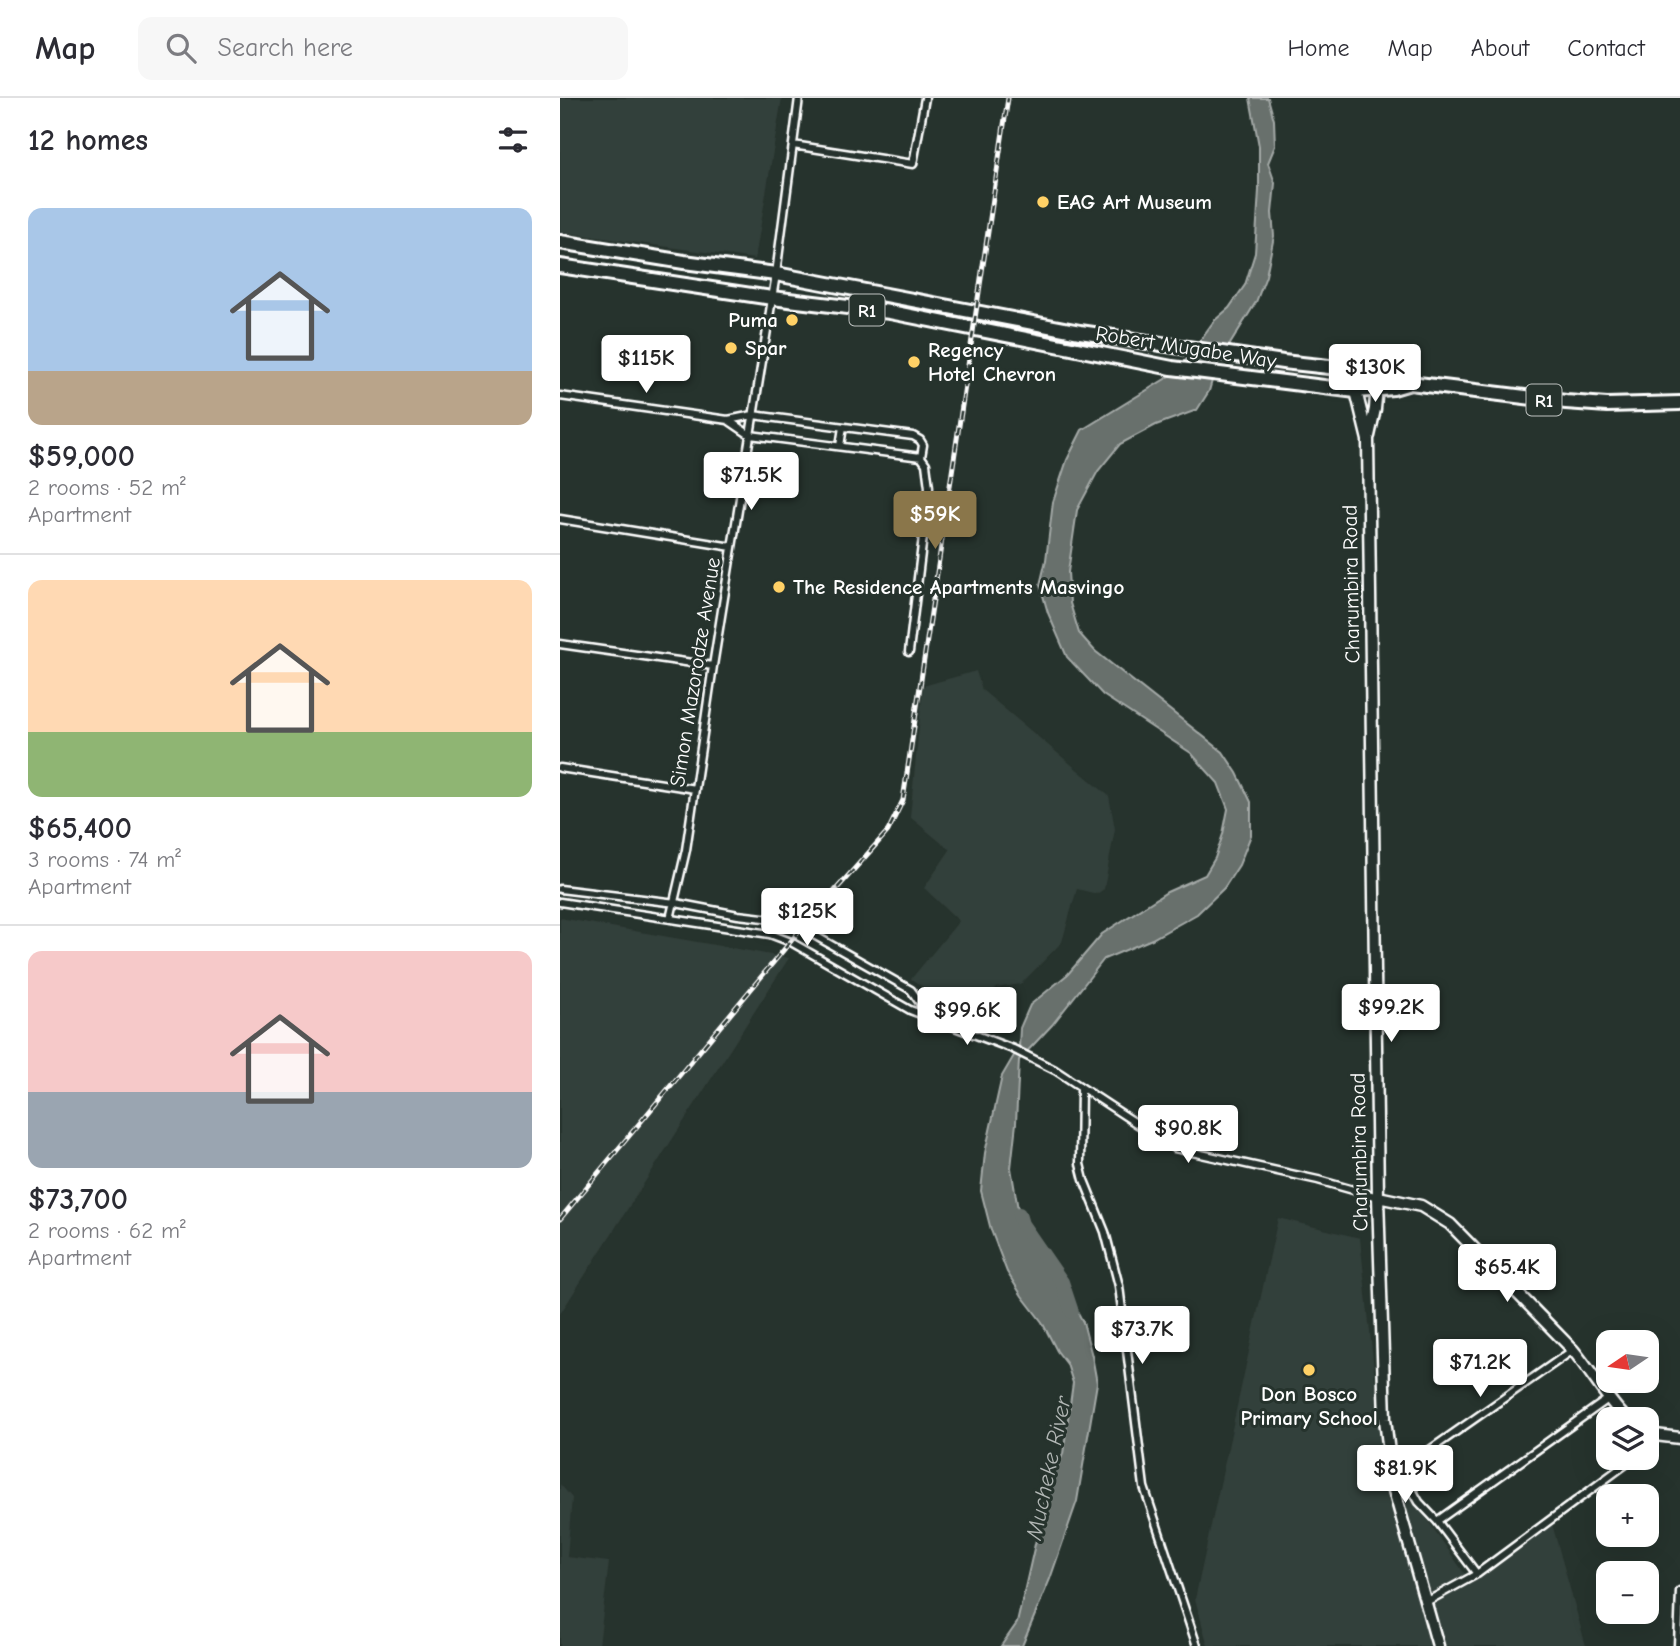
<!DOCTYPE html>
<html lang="en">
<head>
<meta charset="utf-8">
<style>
	:root { --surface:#fff; --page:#f7f7f7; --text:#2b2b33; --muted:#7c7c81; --line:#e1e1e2; --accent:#8a764a }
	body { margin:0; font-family:"Comic Neue",sans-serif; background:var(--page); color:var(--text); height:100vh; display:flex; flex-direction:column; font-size:26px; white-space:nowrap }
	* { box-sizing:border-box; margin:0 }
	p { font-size:23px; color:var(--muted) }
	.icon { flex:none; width:38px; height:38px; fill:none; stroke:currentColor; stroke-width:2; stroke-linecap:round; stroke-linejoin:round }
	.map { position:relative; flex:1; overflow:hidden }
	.side { display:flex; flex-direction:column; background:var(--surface); width:560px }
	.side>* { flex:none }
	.needle { width:46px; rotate:257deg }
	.tools { position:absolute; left:1036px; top:1232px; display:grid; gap:14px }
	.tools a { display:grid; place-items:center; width:63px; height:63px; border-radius:14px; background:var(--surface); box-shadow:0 7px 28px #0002; font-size:35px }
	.price { position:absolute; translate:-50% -60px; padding:0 16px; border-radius:7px; background:#fff; color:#222; font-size:23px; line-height:46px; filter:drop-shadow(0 2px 4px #0008) }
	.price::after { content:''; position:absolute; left:50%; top:42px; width:21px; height:16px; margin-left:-10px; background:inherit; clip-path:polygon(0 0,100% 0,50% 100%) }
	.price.on { background:var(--accent); color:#fff }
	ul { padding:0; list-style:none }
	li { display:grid; align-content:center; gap:14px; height:371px; padding:0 28px }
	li+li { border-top:2px solid var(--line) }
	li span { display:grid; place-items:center; height:217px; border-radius:14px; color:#555 }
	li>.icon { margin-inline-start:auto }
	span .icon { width:126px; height:126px; fill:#fffc; stroke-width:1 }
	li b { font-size:30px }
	h2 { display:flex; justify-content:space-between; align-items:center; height:84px; padding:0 28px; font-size:30px }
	header { display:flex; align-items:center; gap:42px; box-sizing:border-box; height:98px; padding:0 35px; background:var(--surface); border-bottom:2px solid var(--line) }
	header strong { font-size:33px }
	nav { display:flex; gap:38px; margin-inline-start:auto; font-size:24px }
	.search { width:490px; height:63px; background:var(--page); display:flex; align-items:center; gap:18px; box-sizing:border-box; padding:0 24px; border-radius:14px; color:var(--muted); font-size:26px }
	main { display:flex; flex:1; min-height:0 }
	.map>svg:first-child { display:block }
	.built { fill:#333f3a }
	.water { fill:#67706c; stroke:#a4a9a7; stroke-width:2 }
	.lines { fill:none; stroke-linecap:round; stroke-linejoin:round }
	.river { stroke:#67706c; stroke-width:14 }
	.street-casing { stroke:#fff; stroke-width:11 }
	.secondary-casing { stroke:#fff; stroke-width:15 }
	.highway-casing { stroke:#fff; stroke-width:18 }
	.street { stroke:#26332d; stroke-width:6 }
	.secondary { stroke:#26332d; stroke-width:10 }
	.highway { stroke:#26332d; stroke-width:12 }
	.rail-casing { stroke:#fff; stroke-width:5 }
	.rail { stroke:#26332d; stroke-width:2.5; stroke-dasharray:8; stroke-linecap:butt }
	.poi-dot { fill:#ffd166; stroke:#26332d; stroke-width:2.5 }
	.labels { text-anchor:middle; stroke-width:6; stroke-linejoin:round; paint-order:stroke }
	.shield { fill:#26332d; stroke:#bec2c0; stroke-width:2 }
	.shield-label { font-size:19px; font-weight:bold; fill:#fff }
	.poi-label { font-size:21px; font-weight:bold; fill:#fff; stroke:#26332d; text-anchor:start }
	.street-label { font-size:21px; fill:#fff; stroke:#26332d }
	.water-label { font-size:23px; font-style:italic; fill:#b3b8b6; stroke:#26332d }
</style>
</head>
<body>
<header>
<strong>Map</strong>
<div class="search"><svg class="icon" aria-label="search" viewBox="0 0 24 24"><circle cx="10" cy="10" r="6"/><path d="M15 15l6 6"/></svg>Search here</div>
<nav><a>Home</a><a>Map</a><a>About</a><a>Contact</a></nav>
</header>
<main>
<section class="side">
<h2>12 homes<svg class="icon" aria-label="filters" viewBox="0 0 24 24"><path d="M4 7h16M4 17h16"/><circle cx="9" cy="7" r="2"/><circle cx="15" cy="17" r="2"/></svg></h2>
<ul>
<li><span style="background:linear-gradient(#a9c7e8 75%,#b9a48a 0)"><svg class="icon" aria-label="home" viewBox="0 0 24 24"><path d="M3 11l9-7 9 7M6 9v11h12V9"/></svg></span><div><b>$59,000</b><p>2 rooms · 52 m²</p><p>Apartment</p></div></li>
<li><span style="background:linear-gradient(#ffd9b3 70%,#8fb573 0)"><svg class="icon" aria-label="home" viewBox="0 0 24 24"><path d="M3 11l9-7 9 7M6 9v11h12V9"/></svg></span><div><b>$65,400</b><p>3 rooms · 74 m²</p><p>Apartment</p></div></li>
<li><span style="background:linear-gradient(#f6c9c9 65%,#9aa5b1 0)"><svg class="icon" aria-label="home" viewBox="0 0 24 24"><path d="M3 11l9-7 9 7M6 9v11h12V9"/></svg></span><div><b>$73,700</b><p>2 rooms · 62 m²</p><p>Apartment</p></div></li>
</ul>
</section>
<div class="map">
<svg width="1120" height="1548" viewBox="0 0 1120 1548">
	<rect width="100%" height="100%" fill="#26332d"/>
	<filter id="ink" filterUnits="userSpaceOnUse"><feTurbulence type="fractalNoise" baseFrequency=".0143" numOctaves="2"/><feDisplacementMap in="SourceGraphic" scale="14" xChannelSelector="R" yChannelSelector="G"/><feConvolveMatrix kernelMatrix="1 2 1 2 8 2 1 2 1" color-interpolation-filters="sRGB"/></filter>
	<g filter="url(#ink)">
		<path class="built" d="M0,0H222L195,161L0,134Z
			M416,573L422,592L549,698L555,731L544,791L537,796L517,791L502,844L461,886L436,890L413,921L351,881L399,823L364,790L390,752L350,719L363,588Z
			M0,820L229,860L0,1216Z
			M718,1120L800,1140L828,1403L842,1385L909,1482L992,1426L1026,1548H648L635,1501Z
			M0,1386L12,1400L7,1459L49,1464L39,1548H0Z"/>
		<path class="water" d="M690,0H708L714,22L715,48L708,65L715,85L712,115L714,138L706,178L696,204L656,269L649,293L637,312L596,327L560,346L538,373L517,412L508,474L510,505L519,535L535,553L663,654L677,675L691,704V737L679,767L664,790L637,816L592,841L544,861L492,927L459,962L456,1025L451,1070L459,1117L472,1148L514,1207L523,1224L532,1258L537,1285L517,1403L490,1481L462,1548H441L457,1525L488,1389L503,1356L513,1285L507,1266L497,1253L482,1224L462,1198L447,1174L431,1132L421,1093L425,1055L442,978L459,949L460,930L470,907L508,876L542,836L607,794L645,777L655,760L663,736L668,711L658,685L631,655L543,597L507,559L488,515L480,487L486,462L493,404L507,362L522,332L618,273L654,223L669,210L685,187L695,155L699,92V48Z"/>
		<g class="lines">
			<path class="river" d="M459,1116L462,1126L502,1184L512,1214"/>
			<defs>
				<path id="street" d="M233,47L353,66L365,0
					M0,298L168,322L193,317L353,338L360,342L363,347L361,359L366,366L369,389L349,554
					M168,322L190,337L361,359
					M280,348L283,329
					M0,421L172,449
					M0,546L153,568
					M0,670L135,691
					M0,791L116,805L178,817L229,823L351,892L370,919
					M0,804L210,836L231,844L350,912L453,951L495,972L614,1050L758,1082L818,1099
					M110,821L126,752L153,568L216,176L239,0
					M521,989L520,1066L524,1082L545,1134L559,1188L584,1389L637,1548
					M1087,1350L1093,1338
					M830,1368L841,1372L859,1404L877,1423
					M841,1372L1013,1252
					M917,1476L877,1423L1048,1301
					M866,1504L917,1476L1074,1360
					M1118,1548L1120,1493"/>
				<path id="secondary" d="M797,273L796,293L808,342L818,1099L825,1321L833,1389L878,1548
					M809,338L815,311L818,275
					M818,1099L861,1108L890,1126L1013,1252C1032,1275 1046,1300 1066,1321
					M1087,1336L1120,1340"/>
				<path id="highway" d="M0,144L124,164L216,176L520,234L723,264L834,276L850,285
					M0,168L212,200L330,214L612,270L796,293L833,290L850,285L1006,304L1047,307L1120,305"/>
			</defs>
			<use href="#street" class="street-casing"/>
			<use href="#secondary" class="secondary-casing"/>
			<use href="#highway" class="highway-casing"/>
			<use href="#street" class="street"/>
			<use href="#secondary" class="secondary"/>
			<use href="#highway" class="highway"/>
			<defs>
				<path id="rail" d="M0,1121L241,831L328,733L343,702L448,0"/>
			</defs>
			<use href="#rail" class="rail-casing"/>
			<use href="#rail" class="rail"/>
		</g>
	</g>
	<g class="poi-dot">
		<circle cx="483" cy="104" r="7"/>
		<circle cx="232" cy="222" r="7"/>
		<circle cx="171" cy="250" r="7"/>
		<circle cx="354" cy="264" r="7"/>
		<circle cx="219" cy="489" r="7"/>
		<circle cx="749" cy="1272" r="7"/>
	</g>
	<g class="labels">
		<g class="shield">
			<rect x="289.5" y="196.5" width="35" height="31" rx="5"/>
			<rect x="966.5" y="286.5" width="35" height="31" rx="5"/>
		</g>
		<g class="shield-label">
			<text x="307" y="219">R1</text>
			<text x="984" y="309">R1</text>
		</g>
		<g class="poi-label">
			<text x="497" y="111">EAG Art Museum</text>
			<text x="218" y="229" text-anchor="end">Puma</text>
			<text x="185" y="257">Spar</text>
			<text x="368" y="259">Regency<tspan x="368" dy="24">Hotel Chevron</tspan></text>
			<text x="233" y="496">The Residence Apartments Masvingo</text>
			<text x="749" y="1303" text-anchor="middle">Don Bosco<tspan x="749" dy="24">Primary School</tspan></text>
		</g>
		<g class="street-label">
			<text transform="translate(626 249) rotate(9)" y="7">Robert Mugabe Way</text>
			<text transform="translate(791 486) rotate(-91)" y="7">Charumbira Road</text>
			<text transform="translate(135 574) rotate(-81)" y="7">Simon Mazorodze Avenue</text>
			<text transform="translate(799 1054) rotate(-91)" y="7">Charumbira Road</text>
		</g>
		<g class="water-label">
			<text transform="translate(488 1370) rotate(-78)" y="8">Mucheke River</text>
		</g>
	</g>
</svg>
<div class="tools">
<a><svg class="needle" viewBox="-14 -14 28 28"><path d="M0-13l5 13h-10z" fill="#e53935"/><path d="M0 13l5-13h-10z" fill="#7c7c81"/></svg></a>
<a><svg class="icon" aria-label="layers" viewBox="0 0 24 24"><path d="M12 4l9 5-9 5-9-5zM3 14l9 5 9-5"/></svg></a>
<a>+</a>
<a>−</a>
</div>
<b class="price" style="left:86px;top:297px">$115K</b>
<b class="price" style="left:815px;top:306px">$130K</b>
<b class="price" style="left:191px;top:414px">$71.5K</b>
<b class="price on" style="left:375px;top:453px">$59K</b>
<b class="price" style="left:247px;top:850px">$125K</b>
<b class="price" style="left:831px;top:946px">$99.2K</b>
<b class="price" style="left:407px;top:949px">$99.6K</b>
<b class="price" style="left:628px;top:1067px">$90.8K</b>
<b class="price" style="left:947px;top:1206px">$65.4K</b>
<b class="price" style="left:582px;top:1268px">$73.7K</b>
<b class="price" style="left:920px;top:1301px">$71.2K</b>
<b class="price" style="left:845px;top:1407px">$81.9K</b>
</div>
</main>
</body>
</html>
